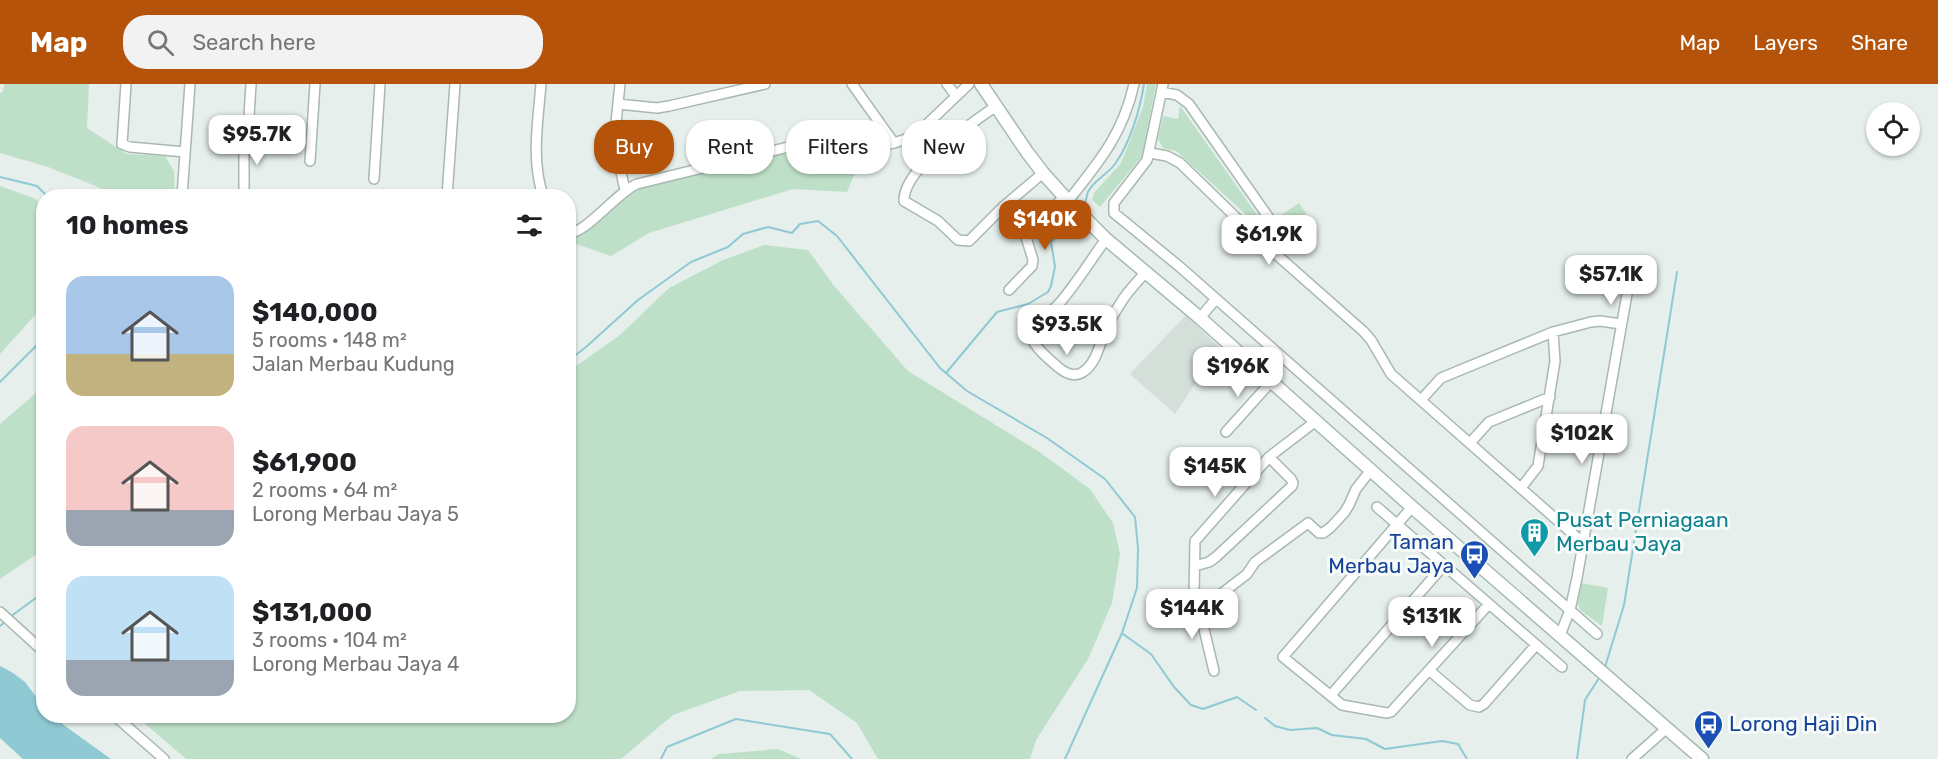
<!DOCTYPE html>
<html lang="en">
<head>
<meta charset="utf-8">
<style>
	:root { --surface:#fff; --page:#f2f2f2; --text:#202124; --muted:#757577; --accent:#b45309 }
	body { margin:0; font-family:Rubik,sans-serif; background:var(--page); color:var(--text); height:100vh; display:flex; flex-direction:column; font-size:22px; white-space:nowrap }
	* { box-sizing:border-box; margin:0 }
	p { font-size:20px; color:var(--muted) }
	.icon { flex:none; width:33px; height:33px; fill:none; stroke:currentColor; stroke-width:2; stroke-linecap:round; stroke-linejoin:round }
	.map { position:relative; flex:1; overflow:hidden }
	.sheet { position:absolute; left:36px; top:105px; width:540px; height:534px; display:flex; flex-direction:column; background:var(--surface); border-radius:24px; box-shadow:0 2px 4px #0004 }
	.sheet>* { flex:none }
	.banner { position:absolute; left:594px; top:36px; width:570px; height:54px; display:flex; gap:12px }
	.controls { position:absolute; left:1866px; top:18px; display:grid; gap:12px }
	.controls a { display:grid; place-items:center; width:54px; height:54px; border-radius:50%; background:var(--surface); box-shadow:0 2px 4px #0004; font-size:30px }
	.price { position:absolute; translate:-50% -51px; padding:0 14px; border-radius:12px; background:#fff; color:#222; font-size:20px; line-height:39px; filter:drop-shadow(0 2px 3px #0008) }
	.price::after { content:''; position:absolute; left:50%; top:36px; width:18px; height:14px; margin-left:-9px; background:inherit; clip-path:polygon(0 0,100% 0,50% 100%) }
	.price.active { background:var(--accent); color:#fff }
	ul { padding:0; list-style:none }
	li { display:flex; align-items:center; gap:18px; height:150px; padding:0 30px }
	li span { display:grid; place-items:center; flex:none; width:168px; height:120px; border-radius:18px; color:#555 }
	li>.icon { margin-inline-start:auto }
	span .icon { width:72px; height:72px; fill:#fffc; stroke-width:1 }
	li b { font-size:26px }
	h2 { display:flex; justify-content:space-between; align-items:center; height:72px; padding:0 30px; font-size:26px }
	.chip { padding:0 21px; border-radius:24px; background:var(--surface); box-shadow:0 2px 4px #0004; font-size:21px; line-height:54px }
	.chip.active { background:var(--accent); color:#fff }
	header { display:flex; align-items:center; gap:36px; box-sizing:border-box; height:84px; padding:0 30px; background:var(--accent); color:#fff }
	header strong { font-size:28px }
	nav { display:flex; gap:33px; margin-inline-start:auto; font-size:21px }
	.search { width:420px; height:54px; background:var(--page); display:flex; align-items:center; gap:15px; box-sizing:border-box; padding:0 21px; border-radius:24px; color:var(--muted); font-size:22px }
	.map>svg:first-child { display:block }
	.built { fill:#d4dfda }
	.green { fill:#bfe0c8 }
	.water { fill:#8ec9d4 }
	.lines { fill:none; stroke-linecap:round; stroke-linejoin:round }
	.stream { stroke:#8ec9d4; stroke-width:2 }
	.minor-casing { stroke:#a8b8b2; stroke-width:12 }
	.secondary-casing { stroke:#a4bbb3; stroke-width:15 }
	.minor { stroke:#fff; stroke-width:9 }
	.secondary { stroke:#fff; stroke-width:12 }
	.labels { text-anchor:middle; stroke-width:6; stroke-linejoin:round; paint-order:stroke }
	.culture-label { font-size:21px; fill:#0d838f; stroke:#f7fbf9; text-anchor:start }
	.transit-label { font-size:21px; fill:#164399; stroke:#f7fbf9; text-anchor:end }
</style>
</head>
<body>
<header>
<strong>Map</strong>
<div class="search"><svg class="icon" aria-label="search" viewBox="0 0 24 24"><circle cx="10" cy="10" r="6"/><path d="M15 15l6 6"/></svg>Search here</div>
<nav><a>Map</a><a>Layers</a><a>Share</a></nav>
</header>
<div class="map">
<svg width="1938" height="675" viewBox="0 0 1938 675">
	<rect width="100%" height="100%" fill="#e6efeb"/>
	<path class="built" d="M1186,231L1225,269L1195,300L1175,330L1130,290Z"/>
	<path class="green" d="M4,0H89L87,44L127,70L165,72L174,87L175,112H112L98,103L48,83L0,69V9L3,8Z
		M1147,0H1156L1142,72L1100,123L1092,116L1094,109L1121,79L1143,23Z
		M1180,22L1265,142L1299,119L1315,142L1291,171L1176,67L1163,64L1158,55L1163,32L1178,35Z
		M810,63L863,70L847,108L793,105L649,149L611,172L570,158L631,107Z
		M0,102L36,115L43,124L44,221L0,270Z
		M764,161L808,166L835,203L908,287L1038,367L1090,405L1113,439L1120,470L1112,519L1088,575L1036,656L1030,675H878L857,639L809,606L740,607L673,631L621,675H186L136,632H568L569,287L620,251L669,204L723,176Z
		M43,303V466L0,495V340Z
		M1581,499L1608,504L1602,542L1580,526L1578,520Z
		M778,665L801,675H710L719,670Z"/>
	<path class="water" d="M0,582L13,589L25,598L43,622L44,632H53L65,642L111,675H23L0,654Z"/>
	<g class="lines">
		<path class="stream" d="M0,93L37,102L47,112
			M1082,126C1086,120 1086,114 1088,108C1093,97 1108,90 1115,80C1130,59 1140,26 1144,0
			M568,277L586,263L638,216L691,178L728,163L743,150L768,143L792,149L800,140L818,137L837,152L940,284L967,307L1047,354L1105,395L1135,433L1138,464L1137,504L1122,549L1065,675
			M946,289L997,228L1028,220L1048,208L1051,202L1055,183L1051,158L1075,134
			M0,298L44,254
			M10,533L44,508
			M0,542L6,537
			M1123,550L1151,570L1174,603L1191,621L1203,625L1237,613L1256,626
			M1605,583L1624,521L1677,188
			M1265,634L1275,642L1290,646L1317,644L1332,651L1366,655L1385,665L1442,657L1458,660L1467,675
			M661,675L667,663L736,635L830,650L852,675
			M1577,675L1585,616L1601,591"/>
		<defs>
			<path id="minor" d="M126,0L122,60L130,63L185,68
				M541,0C538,38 531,75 543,112
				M620,0L614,58L625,106
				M852,0L894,59
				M947,0L956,12
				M1163,0L1147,76L1114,119V129L1180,183L1597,550
				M1161,8L1177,11L1189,20L1269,134
				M618,20L657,24L669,22L765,0
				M996,22C971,40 903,84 904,117L938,137L958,156L969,157L1004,122L1043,89
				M1150,69L1167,72L1180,79L1252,149L1363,247L1371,256L1391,290L1582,458
				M310,77L315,0
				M374,95L380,0
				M182,112L190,0
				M244,112V62L248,49L251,0
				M447,112L455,0
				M1068,117C1099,78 1123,50 1134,0
				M568,149C586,150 617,108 637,100L809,58H817L861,64L877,63L894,59L906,55L923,44L969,0
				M1106,155C1090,177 1075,202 1057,222C1049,230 1033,235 1031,247C1029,260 1049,275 1058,283C1065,289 1074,294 1083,288C1097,279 1100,258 1106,244C1110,236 1115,228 1120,220C1127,208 1137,198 1146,188
				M1009,206L1032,182L1033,176L1026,153L1030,145L1064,113
				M1200,234L1215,216
				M1421,316L1441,294L1553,248L1591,238L1600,237L1621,240
				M1226,348L1271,298
				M1470,359L1489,338L1550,313
				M1521,404L1538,382L1555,277L1553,248
				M1377,423L1562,583
				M1412,423L1283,573L1342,621L1387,629L1391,628L1489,520
				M1195,482L1209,478L1216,473L1292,402L1293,399L1291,395L1269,373
				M1198,520H1205L1212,517L1247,490L1255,478L1308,439L1319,449H1323L1330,444L1344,429L1349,421L1356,405L1371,386
				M0,528L44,568
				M1560,551L1570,526L1577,494L1627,210
				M1214,587L1198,520L1194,512L1195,457L1269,373L1316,337
				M1430,587L1470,621L1479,623L1484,620L1536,561
				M1331,611L1444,481
				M115,632L164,675
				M1632,675L1667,644"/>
			<path id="secondary" d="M981,0L1027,68L1043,89L1068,117L1106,155L1200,234L1412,423L1702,675"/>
		</defs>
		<use href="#minor" class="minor-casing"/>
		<use href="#secondary" class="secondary-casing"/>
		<use href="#minor" class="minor"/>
		<use href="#secondary" class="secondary"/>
	</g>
	<defs>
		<symbol id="building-pin" viewBox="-11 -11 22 30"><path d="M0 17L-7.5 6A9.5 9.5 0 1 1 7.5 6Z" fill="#0f9aa8" stroke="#f7fbf9"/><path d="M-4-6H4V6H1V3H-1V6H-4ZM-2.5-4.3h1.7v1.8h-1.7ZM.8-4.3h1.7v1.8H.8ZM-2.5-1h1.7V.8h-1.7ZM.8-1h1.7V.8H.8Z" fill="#fff"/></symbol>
		<symbol id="bus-pin" viewBox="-11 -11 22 30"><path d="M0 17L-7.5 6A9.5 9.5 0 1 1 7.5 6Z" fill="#1a4fb4" stroke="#f7fbf9"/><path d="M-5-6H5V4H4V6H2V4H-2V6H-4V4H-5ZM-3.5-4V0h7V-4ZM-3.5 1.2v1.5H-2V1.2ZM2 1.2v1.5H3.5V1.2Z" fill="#fff"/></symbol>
	</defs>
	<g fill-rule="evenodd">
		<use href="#building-pin" x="1518" y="432" width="33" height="45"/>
		<use href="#bus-pin" x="1458" y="454" width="33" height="45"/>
		<use href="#bus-pin" x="1692" y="624" width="33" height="45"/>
	</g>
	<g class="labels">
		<g class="culture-label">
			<text x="1556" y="443">Pusat Perniagaan<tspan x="1556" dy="24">Merbau Jaya</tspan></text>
		</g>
		<g class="transit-label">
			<text x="1454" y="465">Taman<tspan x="1454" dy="24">Merbau Jaya</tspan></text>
			<text x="1729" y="647" text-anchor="start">Lorong Haji Din</text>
		</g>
	</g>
</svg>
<div class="controls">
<a><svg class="icon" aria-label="locate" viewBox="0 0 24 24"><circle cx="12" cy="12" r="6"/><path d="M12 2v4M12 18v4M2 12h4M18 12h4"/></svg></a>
</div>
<b class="price" style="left:257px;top:82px">$95.7K</b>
<b class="price active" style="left:1045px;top:167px">$140K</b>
<b class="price" style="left:1269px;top:182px">$61.9K</b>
<b class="price" style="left:1611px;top:222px">$57.1K</b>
<b class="price" style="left:1067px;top:272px">$93.5K</b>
<b class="price" style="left:1238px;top:314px">$196K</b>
<b class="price" style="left:1582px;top:381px">$102K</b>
<b class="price" style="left:1215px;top:414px">$145K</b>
<b class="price" style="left:1192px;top:556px">$144K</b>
<b class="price" style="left:1432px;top:564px">$131K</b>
<div class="banner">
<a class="chip active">Buy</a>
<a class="chip">Rent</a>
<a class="chip">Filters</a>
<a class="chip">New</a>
</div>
<section class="sheet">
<h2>10 homes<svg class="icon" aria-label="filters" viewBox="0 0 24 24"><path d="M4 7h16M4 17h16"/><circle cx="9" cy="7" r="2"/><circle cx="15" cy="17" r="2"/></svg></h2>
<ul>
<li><span style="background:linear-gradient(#a9c7e8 65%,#c2b280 0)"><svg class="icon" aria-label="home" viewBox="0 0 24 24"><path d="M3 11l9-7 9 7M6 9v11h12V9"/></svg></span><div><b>$140,000</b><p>5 rooms · 148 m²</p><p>Jalan Merbau Kudung</p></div></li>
<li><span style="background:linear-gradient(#f6c9c9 70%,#9aa5b1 0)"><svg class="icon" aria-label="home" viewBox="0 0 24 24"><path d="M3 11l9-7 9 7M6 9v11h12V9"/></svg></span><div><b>$61,900</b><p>2 rooms · 64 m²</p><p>Lorong Merbau Jaya 5</p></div></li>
<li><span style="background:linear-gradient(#bfe0f5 70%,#9aa5b1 0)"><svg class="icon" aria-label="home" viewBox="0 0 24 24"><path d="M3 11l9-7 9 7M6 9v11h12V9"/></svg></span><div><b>$131,000</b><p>3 rooms · 104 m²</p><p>Lorong Merbau Jaya 4</p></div></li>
</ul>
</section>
</div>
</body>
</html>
